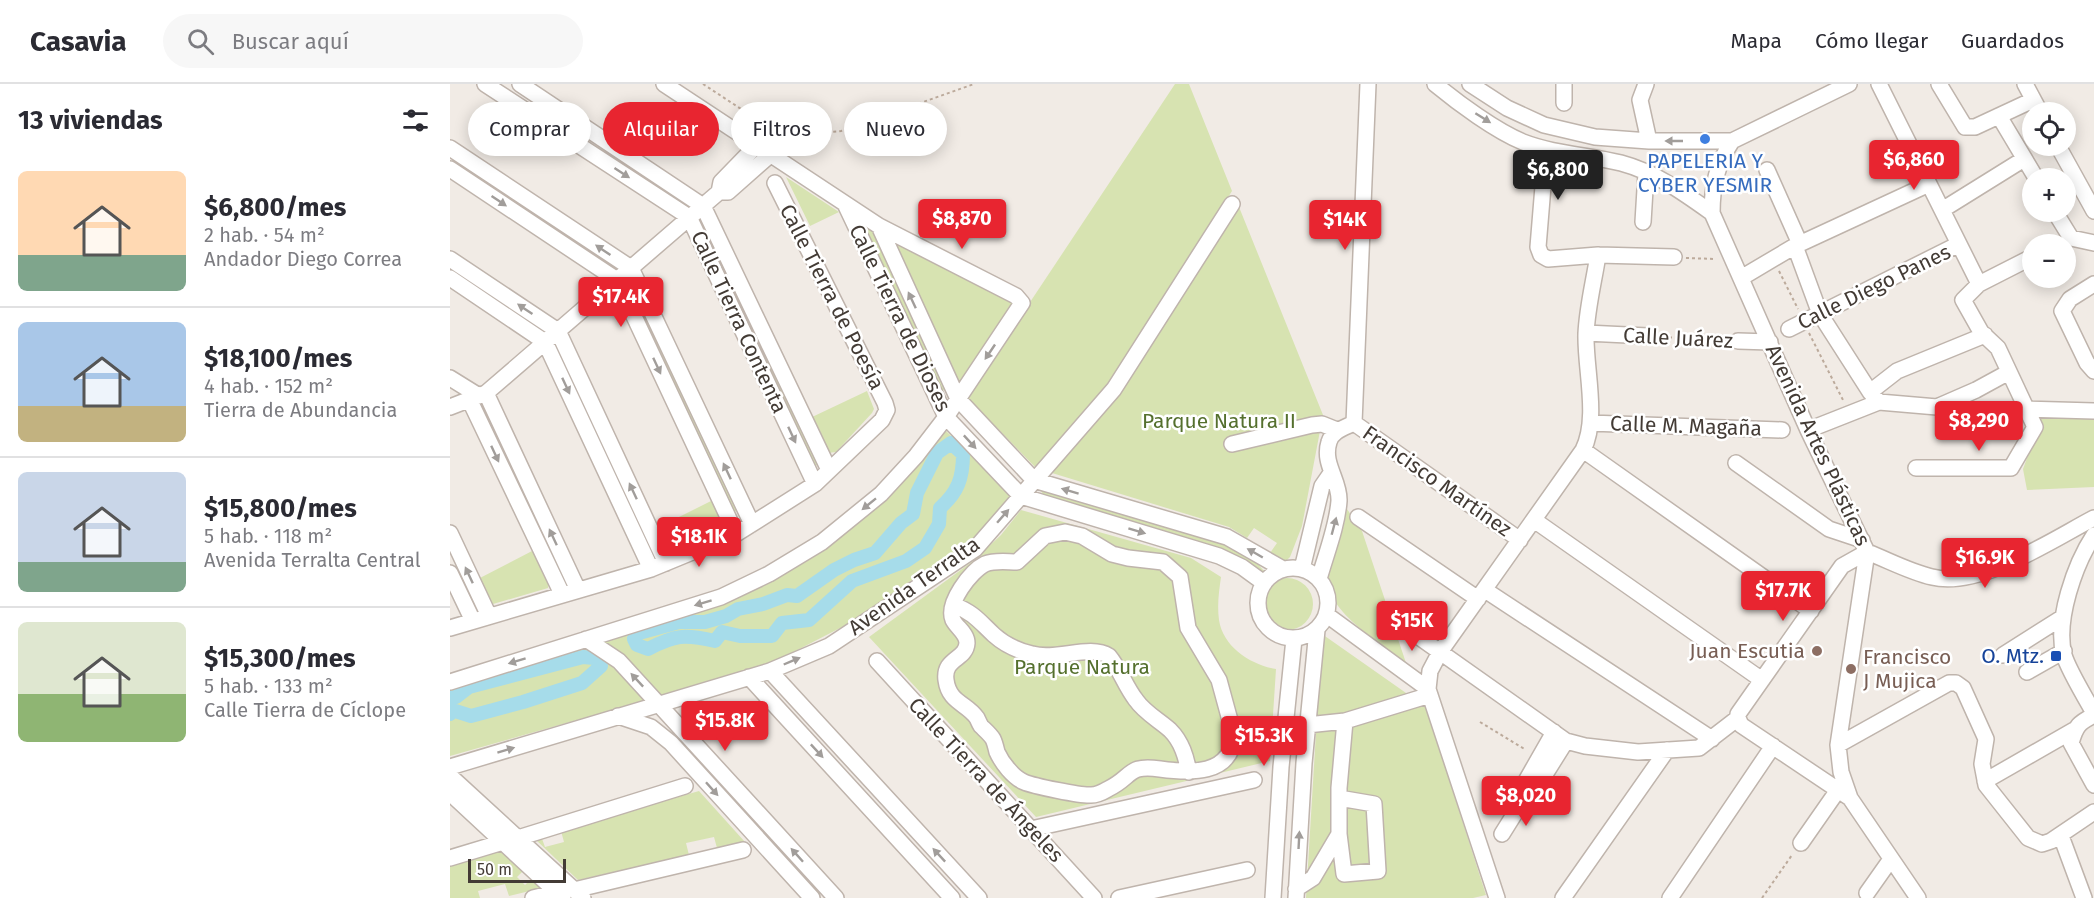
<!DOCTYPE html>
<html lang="es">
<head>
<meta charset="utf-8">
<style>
	:root { --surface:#fff; --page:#f7f7f7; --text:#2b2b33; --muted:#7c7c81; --line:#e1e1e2; --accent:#e82530 }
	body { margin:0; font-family:"Fira Sans",sans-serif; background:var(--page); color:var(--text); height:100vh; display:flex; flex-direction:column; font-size:22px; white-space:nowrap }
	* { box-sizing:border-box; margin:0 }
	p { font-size:20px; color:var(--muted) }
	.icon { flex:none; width:33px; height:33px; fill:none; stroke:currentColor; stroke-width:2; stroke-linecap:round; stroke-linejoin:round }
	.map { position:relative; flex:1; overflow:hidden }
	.side { display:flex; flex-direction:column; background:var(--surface); width:450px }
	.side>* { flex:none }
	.banner { position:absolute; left:18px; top:18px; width:570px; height:54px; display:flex; gap:12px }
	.fabs { position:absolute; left:1572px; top:18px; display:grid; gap:12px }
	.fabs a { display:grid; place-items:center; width:54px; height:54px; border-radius:50%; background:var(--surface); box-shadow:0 3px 15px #0003; font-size:30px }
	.scale { position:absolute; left:18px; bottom:15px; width:98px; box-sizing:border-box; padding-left:6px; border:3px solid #433b35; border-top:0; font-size:16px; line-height:21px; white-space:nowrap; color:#433b35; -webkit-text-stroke:4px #fff; paint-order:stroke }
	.price { position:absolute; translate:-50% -51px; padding:0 14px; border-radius:6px; background:var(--accent); color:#fff; font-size:20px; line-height:39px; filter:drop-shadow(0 2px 3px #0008) }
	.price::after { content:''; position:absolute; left:50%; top:36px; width:18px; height:14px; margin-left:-9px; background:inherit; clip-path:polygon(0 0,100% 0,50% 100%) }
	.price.on { background:#222; color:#fff }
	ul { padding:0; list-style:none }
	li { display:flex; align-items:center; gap:18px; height:150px; padding:0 18px }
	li+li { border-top:2px solid var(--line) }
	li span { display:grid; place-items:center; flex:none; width:168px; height:120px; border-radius:9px; color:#555 }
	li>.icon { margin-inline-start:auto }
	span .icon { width:72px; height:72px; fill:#fffc; stroke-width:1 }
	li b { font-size:26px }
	h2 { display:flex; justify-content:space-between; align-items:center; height:72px; padding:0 18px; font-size:26px }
	.tag { padding:0 21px; border-radius:27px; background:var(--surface); box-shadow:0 3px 15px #0003; font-size:21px; line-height:54px }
	.tag.on { background:var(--accent); color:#fff }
	header { display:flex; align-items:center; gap:36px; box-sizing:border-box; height:84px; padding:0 30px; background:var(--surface); border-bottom:2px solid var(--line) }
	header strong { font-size:28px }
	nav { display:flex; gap:33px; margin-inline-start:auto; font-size:21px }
	.search { width:420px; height:54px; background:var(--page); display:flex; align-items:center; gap:15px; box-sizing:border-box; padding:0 21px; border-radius:33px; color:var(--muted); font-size:22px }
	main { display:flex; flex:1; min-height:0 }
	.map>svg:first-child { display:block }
	.green { fill:#d7e3b1 }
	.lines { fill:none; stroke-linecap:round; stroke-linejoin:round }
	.canal { stroke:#a6dcea; stroke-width:14 }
	.minor-casing { stroke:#bfb4ac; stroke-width:18 }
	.path { stroke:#bcaa9b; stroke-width:2; stroke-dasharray:3 3; stroke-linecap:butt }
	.minor { stroke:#fff; stroke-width:15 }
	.oneway { fill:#a19d9a }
	.shop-dot { fill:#3f7fe0; stroke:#fff; stroke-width:2 }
	.education-dot { fill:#8d6e63; stroke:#fff; stroke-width:2 }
	.transit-dot { fill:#1a4fb4; stroke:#fff; stroke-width:2 }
	.labels { text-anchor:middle; stroke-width:5; stroke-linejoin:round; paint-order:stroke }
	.shop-label { font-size:21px; fill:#366cbe; stroke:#fff }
	.street-label { font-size:21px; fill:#433b35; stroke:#fff }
	.park-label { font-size:21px; fill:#55702e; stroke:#fff }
	.education-label { font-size:21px; fill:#785e54; stroke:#fff; text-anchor:end }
	.transit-label { font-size:21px; fill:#164399; stroke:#fff; text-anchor:end }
</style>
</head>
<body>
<header>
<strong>Casavia</strong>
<div class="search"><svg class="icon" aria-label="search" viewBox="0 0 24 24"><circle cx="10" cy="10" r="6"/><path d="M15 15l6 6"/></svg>Buscar aquí</div>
<nav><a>Mapa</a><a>Cómo llegar</a><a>Guardados</a></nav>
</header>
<main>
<section class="side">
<h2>13 viviendas<svg class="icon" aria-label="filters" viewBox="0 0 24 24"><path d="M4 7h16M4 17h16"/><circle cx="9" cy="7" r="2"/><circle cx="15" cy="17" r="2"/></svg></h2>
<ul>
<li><span style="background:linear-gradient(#ffd9b3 70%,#7fa58c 0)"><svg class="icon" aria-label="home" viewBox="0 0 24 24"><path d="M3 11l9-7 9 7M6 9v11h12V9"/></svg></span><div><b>$6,800/mes</b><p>2 hab. · 54 m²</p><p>Andador Diego Correa</p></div></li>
<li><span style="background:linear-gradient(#a9c7e8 70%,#c2b280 0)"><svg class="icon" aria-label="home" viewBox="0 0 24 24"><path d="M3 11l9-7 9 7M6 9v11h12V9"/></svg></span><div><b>$18,100/mes</b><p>4 hab. · 152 m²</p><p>Tierra de Abundancia</p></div></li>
<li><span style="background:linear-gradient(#c9d6e8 75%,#7fa58c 0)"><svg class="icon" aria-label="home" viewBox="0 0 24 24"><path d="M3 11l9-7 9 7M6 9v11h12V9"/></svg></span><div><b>$15,800/mes</b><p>5 hab. · 118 m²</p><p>Avenida Terralta Central</p></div></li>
<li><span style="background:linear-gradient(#dfe7d0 60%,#8fb573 0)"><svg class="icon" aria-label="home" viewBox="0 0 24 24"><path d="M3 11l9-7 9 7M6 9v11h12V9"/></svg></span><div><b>$15,300/mes</b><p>5 hab. · 133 m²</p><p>Calle Tierra de Cíclope</p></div></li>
</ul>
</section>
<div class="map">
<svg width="1644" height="814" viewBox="0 0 1644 814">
	<rect width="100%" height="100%" fill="#f1ebe5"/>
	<path class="green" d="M725,0H739L782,107L658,301L586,384L517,313Z
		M336,93L389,128L360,142Z
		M789,123L873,331L852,442L840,473L836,477L820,469L827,459L804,444L797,454L779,443L602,389L668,311Z
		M417,139L420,142L495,301L496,307L490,305L415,144Z
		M256,145L368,379L366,382L364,381L253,148Z
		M441,155L568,219L510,301Z
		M180,207H184L287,425L286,427L284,428Z
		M109,268L202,463L201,465H200Z
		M417,307L424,325L422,329L386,368L378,369L360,334Z
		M36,325L113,488L110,489L33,328V326Z
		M1586,328L1644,331V403L1577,406L1573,385L1588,344Z
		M495,346L562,412L523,455L394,542L328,576L210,612L168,568L154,558C198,544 245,532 288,513C349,485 409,445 455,395C469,380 482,362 495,346Z
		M595,405L775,460L806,478L814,487L812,489L594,412L591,407Z
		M263,416L274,443L273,445L225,466L220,465L207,444Z
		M897,425L912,447L956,579C932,560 874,526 877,492C877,482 885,471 888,461C892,450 895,437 897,425Z
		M571,426L741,474L771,493C769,507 767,521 769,536C773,563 801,581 826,585L820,677L586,733L419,553L523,477L551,451Z
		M84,466L99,498L98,504L43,520L39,517L28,495Z
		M811 520a26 26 0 1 1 52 0a26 26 0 1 1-52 0Z
		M872,550L976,623L1036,811L1023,814H856Z
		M135,563L162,578L198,616L0,672V604Z
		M249,707L295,758L267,764L264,753L236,759L239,771L128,796L84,754L91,752L95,763L114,758L111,747Z
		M50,764L74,786L67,793L75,801L82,794L92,804L59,812L55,800L28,807L30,814H0V781Z"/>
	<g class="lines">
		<path class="canal" d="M501,359L513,370C513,394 508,408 490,424L489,440L475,464L456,477L402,497L359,536L332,539L322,552H290L272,548L265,557C234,550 225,551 198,565L187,561L184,555L189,549L229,538H255L276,532L288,525L313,520L337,511L347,512L384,486L404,476L425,469L451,439L463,430L467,409L487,369Z
			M0,614L6,613L19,603L133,573L144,574L151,582L132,599L73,618L21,632L2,626L0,630"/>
		<defs>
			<path id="minor" d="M35,0L239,133L365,400
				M70,0L253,122L379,386
				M985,0C1008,19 1046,47 1073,58C1104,70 1138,71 1171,79C1205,88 1234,109 1262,129
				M1020,0L1057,24L1094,41L1145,53L1199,57H1282L1399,0
				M1196,0L1190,16L1199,57
				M1429,0L1529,200
				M1489,0L1515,43H1525L1583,16
				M1575,0L1590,28
				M1114,19V0
				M1549,32L1586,94
				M1282,57C1267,80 1262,102 1262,129L1358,346L1417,468C1438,476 1460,488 1482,493C1529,505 1602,456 1644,434
				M1608,62L1644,127
				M0,64L181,184L302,440
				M1096,66L1088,163L1091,171L1098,175L1148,171L1224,173
				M0,85L167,196L286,450
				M1317,86L1350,160
				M269,108L271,98L306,62
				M396,122L496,333L571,412L769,472L792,483L814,499
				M1492,126L1574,75
				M1605,128L1621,154L1644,159
				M1193,138L1196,89
				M429,142L508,315L584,396L777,453L833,485
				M1345,162L1370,230L1420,308L1429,318L1487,323L1526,306L1559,288
				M0,175L108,247L216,479
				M0,194L95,258L201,485
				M1291,194L1345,162L1479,100
				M1644,200L1620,215L1612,227L1637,279L1644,287
				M1339,245L1509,160
				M1136,249L1198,252
				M1288,257L1320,258
				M0,294L29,312
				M1420,308L1447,287L1535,251
				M36,309L128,506
				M20,317L112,510
				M0,323L36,309L269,108H278L320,71
				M1576,325L1644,327
				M904,339L918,0
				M904,339L1070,456
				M1140,339L1332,346
				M1358,346L1429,318
				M782,360L862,341L872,340L887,346
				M1133,366L1361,527
				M1286,379L1379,445L1412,456
				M1466,384H1561L1585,343L1548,264L1531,248L1513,216L1529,200L1582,173
				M908,433L1028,515
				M1084,436L1312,596
				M615,448L632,452L662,470L678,474L713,478L730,493L738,544L769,596L784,651C782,692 739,689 710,685C677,680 683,693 658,705C653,708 646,711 641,711C632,712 583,702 574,698C563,693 552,679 547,668C546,664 545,659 543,655C540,650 535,646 531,642C529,639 528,636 527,634C517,619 499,619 496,596C493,574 516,576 517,559C517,549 507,544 503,536C496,519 521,487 535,480C545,476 557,478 567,478L595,452Z
				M0,449L39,532
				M1644,451C1625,480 1605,536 1614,571C1618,585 1636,615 1644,629
				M1417,468L1388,661L1391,688L1400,714L1468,814
				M808 519a35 35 0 1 1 70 0a35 35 0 1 1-70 0Z
				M852,485L872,402L881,389
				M0,489L23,537
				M869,495C876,470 887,443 889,417C890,396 872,380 879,358C882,347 894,344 904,339
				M1035,506L1262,655
				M504,521C524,529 529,537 544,551C554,560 569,567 582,570C606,577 640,560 659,572C670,585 675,602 686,616C695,629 709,636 720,646C732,658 736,673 739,688
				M877,531L978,605
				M952,541L1116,657L1135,662L1188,668L1249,664L1288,634
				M0,544L201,485L286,450L365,400L432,336L437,326L435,319L325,99
				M136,555L169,577L386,814
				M1553,571L1613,533
				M427,577L644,814
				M320,587L529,814
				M1577,588L1614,567
				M299,593L502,814
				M0,598L271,513L319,490L372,458L431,410L466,372L496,333L572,219L566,212L429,142L214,0
				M1644,631C1629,639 1626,641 1621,659L1644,701
				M168,632L201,643L221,659L362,814
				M1288,634V630L1392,482L1417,468
				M1288,634L1291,641L1400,714
				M857,641L895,637L980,611
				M1388,661L1499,599H1506L1513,604L1536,655L1532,680L1536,701L1578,754L1592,760L1601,757L1644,728
				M0,683L320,587L379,562L525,465L664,305L782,120
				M0,692L133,814
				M1535,697L1624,646
				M0,709L113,814
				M889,714L924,720L928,787L894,790L889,750V704L895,637
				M1072,718V704L1104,648
				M581,745L804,696
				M1052,750L1072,718L1084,708L1116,657
				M1611,752L1634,814
				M68,754L235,702
				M1351,759L1388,706
				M0,774L53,758
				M846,805L863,794L889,750
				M124,806L293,766
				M1417,809L1441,775
				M83,814L107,808
				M669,814L797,786
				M823,814L831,683L844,555
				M846,814L854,679L867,546
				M1047,814L978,605L980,587L990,568L1133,366C1149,334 1135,285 1136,250C1137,224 1144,197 1148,171
				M1113,814L1217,666
				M1220,814L1323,662"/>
		</defs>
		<use href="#minor" class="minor-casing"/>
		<path class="path" d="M253,0L320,44L357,50L391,47L524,0
			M1236,174L1266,175
			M1329,187L1348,225
			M1359,249L1393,316
			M1213,253L1276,256
			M1030,638L1076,666
			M1312,814L1342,771"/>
		<use href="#minor" class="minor"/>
	</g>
	<defs><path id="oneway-solid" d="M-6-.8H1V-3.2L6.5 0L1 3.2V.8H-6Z" transform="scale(1.5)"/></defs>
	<g class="oneway">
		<use href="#oneway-solid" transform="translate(1033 34) rotate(32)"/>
		<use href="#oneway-solid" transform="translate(1224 57) rotate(180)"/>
		<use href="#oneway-solid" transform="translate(172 89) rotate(33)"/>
		<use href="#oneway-solid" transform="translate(49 117) rotate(34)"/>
		<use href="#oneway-solid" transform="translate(153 166) rotate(-146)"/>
		<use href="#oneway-solid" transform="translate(462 216) rotate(-115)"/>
		<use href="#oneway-solid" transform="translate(75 225) rotate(-146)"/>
		<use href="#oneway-solid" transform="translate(540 268) rotate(124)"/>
		<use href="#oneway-solid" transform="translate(207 282) rotate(65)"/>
		<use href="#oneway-solid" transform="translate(116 302) rotate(65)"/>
		<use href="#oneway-solid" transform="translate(342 351) rotate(65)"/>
		<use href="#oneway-solid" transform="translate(520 358) rotate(47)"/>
		<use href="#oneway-solid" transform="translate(45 370) rotate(65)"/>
		<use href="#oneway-solid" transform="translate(277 387) rotate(-115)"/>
		<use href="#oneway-solid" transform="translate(183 407) rotate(-115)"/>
		<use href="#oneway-solid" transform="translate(620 407) rotate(-163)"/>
		<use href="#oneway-solid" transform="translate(419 420) rotate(141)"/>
		<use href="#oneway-solid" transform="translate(553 432) rotate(-49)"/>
		<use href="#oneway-solid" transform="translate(884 442) rotate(-75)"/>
		<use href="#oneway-solid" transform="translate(687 447) rotate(17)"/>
		<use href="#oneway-solid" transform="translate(103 453) rotate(-115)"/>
		<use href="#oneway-solid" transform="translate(805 469) rotate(-150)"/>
		<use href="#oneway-solid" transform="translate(19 491) rotate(-115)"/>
		<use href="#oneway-solid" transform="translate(253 519) rotate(163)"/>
		<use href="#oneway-solid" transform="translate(67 577) rotate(163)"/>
		<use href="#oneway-solid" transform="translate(342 577) rotate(-23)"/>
		<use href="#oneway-solid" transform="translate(187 596) rotate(-133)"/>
		<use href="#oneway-solid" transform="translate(56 666) rotate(-17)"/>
		<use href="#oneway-solid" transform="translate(367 667) rotate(47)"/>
		<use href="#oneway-solid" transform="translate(262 705) rotate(48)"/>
		<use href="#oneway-solid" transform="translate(849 756) rotate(-87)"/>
		<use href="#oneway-solid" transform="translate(347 771) rotate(-132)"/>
		<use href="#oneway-solid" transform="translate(489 771) rotate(-133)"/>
	</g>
	<circle class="shop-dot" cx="1255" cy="55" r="6"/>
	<g class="education-dot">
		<circle cx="1367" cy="567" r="6"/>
		<circle cx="1401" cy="585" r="6"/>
	</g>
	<rect class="transit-dot" x="1600" y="566" width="12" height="12" rx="3"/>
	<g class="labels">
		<g class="shop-label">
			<text x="1255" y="84">PAPELERIA Y<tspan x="1255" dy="24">CYBER YESMIR</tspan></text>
		</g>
		<g class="street-label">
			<text transform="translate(1424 203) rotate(-26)" y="7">Calle Diego Panes</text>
			<text transform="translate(382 213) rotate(63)" y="7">Calle Tierra de Poesía</text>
			<text transform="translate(450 234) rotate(64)" y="7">Calle Tierra de Dioses</text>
			<text transform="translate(289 238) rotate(65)" y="7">Calle Tierra Contenta</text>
			<text transform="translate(1228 254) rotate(3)" y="7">Calle Juárez</text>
			<text transform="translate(1236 342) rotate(2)" y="7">Calle M. Magaña</text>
			<text transform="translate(1368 361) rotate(65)" y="7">Avenida Artes Plásticas</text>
			<text transform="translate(987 397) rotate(35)" y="7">Francisco Martínez</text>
			<text transform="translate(464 502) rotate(-35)" y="7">Avenida Terralta</text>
			<text transform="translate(536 696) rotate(47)" y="7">Calle Tierra de Ángeles</text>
		</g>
		<g class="park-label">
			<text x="769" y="344">Parque Natura II</text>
			<text x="632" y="590">Parque Natura</text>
		</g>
		<g class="education-label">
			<text x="1355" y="574">Juan Escutia</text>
			<text x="1413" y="580" text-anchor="start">Francisco<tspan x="1413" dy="24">J Mujica</tspan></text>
		</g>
		<g class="transit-label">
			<text x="1594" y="579">O. Mtz.</text>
		</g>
	</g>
</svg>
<div class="fabs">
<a><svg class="icon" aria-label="locate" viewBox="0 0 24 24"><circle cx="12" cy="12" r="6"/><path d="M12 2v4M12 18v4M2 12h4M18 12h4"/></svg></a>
<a>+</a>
<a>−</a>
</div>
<div class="scale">50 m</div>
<b class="price" style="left:1464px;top:107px">$6,860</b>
<b class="price on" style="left:1108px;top:117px">$6,800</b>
<b class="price" style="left:512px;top:166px">$8,870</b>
<b class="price" style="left:895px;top:167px">$14K</b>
<b class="price" style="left:171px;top:244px">$17.4K</b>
<b class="price" style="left:1529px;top:368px">$8,290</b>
<b class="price" style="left:249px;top:484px">$18.1K</b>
<b class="price" style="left:1535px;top:505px">$16.9K</b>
<b class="price" style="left:1333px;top:538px">$17.7K</b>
<b class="price" style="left:962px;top:568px">$15K</b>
<b class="price" style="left:275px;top:668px">$15.8K</b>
<b class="price" style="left:814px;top:683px">$15.3K</b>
<b class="price" style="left:1076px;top:743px">$8,020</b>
<div class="banner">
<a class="tag">Comprar</a>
<a class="tag on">Alquilar</a>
<a class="tag">Filtros</a>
<a class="tag">Nuevo</a>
</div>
</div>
</main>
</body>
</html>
